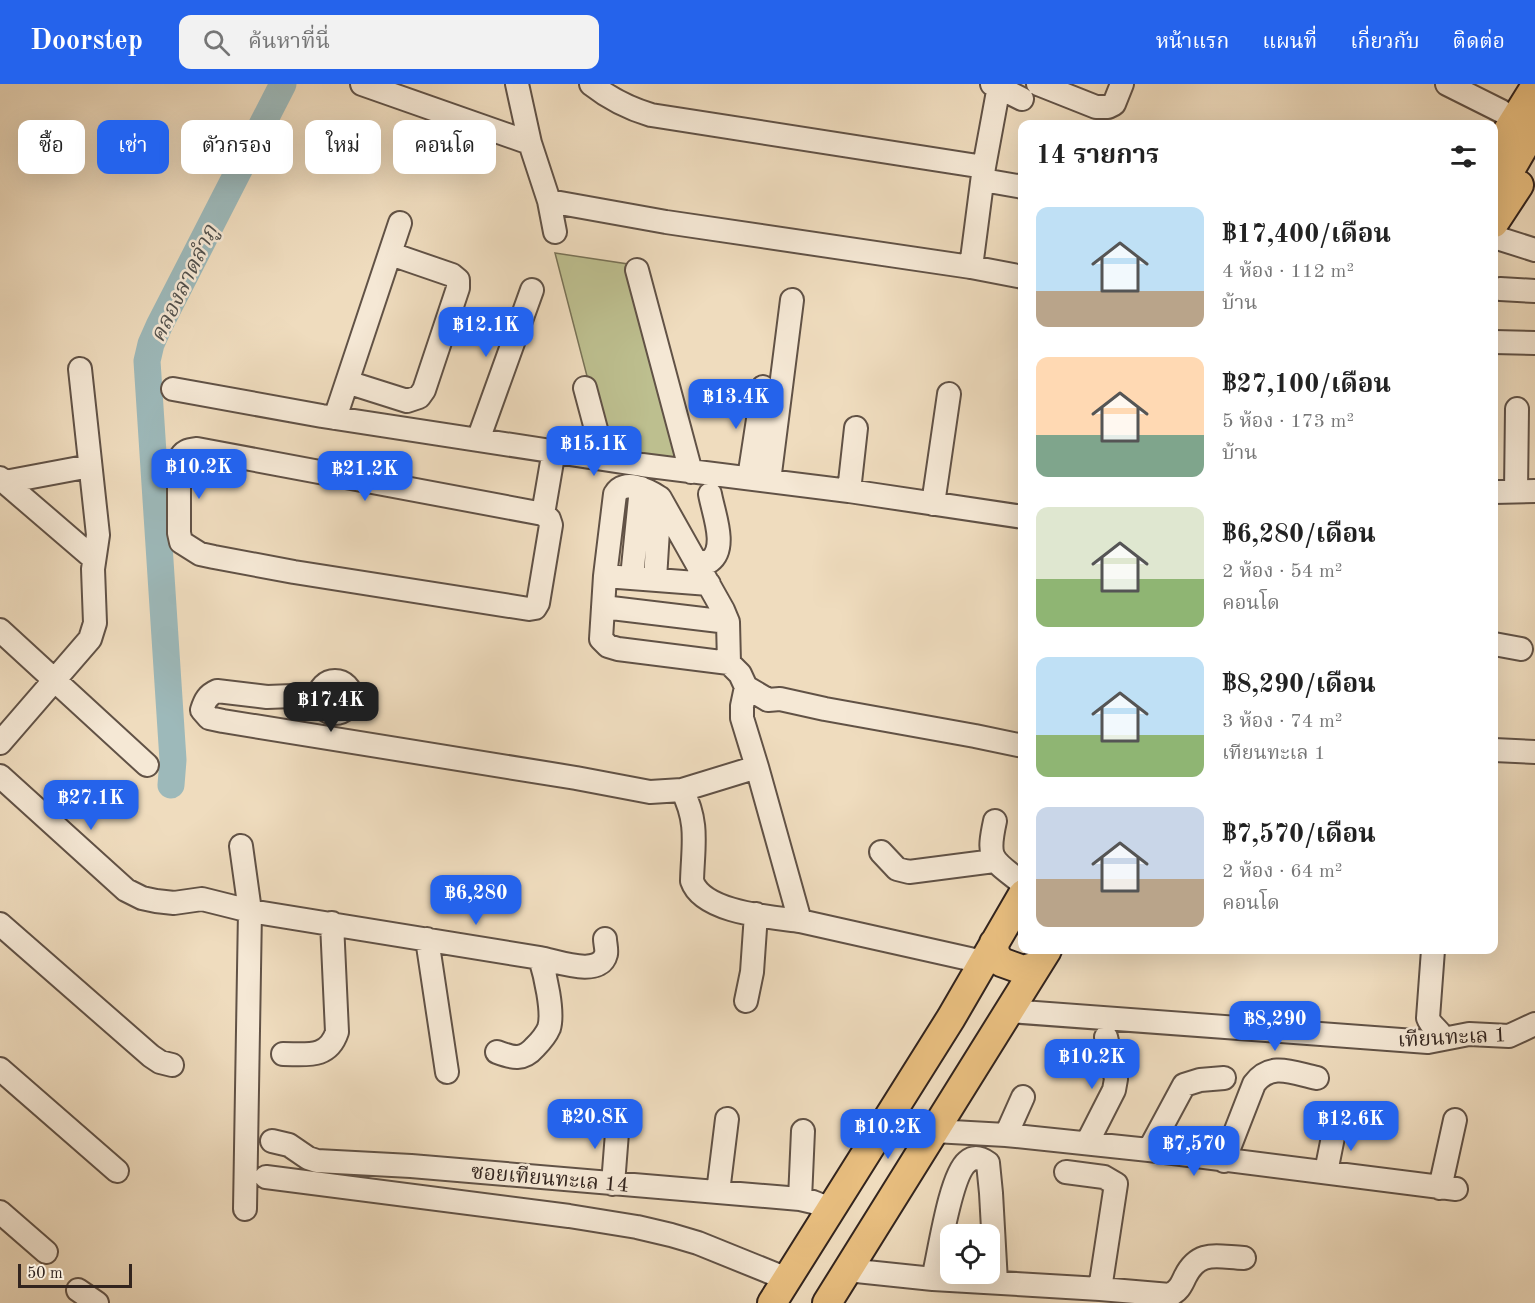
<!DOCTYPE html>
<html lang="th">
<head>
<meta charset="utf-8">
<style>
	:root { --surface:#fff; --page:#f2f2f2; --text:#222; --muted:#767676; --accent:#2563eb }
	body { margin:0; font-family:"Old Standard TT","Noto Serif Thai",serif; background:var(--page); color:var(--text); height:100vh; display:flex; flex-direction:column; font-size:22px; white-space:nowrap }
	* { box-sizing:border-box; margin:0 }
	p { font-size:20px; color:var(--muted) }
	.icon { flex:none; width:33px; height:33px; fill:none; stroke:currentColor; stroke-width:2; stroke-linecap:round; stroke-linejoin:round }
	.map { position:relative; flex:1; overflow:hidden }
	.side { position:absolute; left:1018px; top:36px; width:480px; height:834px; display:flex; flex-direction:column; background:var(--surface); border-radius:12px; box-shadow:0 6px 24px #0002 }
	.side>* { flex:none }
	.top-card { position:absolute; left:18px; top:36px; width:570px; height:54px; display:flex; gap:12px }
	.buttons { position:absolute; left:940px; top:1140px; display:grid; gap:12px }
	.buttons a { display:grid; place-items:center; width:60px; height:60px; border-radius:12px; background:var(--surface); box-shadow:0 6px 24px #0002; font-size:30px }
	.scale { position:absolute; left:18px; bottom:15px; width:114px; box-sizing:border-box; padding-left:6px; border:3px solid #32241e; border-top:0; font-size:16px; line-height:21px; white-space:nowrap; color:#32241e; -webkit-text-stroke:4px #f5e8d5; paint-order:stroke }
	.price { position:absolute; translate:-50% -51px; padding:0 14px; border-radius:12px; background:var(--accent); color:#fff; font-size:20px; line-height:39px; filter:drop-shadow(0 2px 3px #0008) }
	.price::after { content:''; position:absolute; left:50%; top:36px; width:18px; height:14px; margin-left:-9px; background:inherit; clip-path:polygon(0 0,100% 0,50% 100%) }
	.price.active { background:#222; color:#fff }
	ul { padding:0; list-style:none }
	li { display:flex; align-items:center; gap:18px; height:150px; padding:0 18px }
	li span { display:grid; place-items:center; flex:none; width:168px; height:120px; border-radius:12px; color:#555 }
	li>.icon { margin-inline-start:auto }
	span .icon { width:72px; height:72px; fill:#fffc; stroke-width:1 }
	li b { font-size:26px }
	h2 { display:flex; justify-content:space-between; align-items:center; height:72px; padding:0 18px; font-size:26px }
	.pill { padding:0 21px; border-radius:12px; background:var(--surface); box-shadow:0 6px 24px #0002; font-size:21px; line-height:54px }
	.pill.active { background:var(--accent); color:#fff }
	header { display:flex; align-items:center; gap:36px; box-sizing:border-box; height:84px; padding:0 30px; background:var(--accent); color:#fff }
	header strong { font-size:28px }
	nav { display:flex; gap:33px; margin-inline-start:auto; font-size:21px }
	.search { width:420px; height:54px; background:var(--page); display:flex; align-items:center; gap:15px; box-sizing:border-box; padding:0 21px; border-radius:12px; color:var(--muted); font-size:22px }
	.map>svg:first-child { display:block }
	.green { fill:#bdbf8f; stroke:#787256; stroke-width:1.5 }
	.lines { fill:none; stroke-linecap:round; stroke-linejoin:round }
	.river { stroke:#9db9ba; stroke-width:27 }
	.minor-casing { stroke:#615246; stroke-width:26 }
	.major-casing { stroke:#32241e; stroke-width:32 }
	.minor { stroke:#f5e8d5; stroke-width:22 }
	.major { stroke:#e8be7f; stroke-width:28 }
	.labels { text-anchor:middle; stroke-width:5; stroke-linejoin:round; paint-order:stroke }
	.street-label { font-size:21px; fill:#32241e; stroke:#f5e8d5 }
	.water-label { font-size:22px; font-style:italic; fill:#52514d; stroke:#f5e8d5 }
</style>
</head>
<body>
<header>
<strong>Doorstep</strong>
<div class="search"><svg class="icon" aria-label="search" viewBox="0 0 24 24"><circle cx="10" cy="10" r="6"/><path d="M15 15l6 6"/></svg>ค้นหาที่นี่</div>
<nav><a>หน้าแรก</a><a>แผนที่</a><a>เกี่ยวกับ</a><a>ติดต่อ</a></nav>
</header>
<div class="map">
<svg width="1535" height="1219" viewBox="0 0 1535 1219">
	<rect width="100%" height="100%" fill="#efdcbe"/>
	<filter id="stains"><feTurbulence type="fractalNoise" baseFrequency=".00333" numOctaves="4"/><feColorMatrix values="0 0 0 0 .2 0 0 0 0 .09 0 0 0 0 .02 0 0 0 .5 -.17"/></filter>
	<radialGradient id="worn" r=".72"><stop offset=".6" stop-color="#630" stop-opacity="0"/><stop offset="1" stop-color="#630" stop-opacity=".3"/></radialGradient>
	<path class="green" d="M555,169L628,180L680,380L607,369Z"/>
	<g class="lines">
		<path class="river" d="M171,701L173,676L147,277L151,260L159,242L283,0"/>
		<defs>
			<path id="minor" d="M362,0L530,59
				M517,0L530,59L549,117L555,148
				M591,0C610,15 628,24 651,31L984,83
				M992,0L1022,15
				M1038,0L1096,23H1108L1114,20L1122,0
				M1447,0L1501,27
				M983,96L1023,103
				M549,117L666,138L971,183L1023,193
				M1494,153L1535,166
				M971,183L984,83L999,2
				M637,186L691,388
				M1500,205L1535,207
				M1494,258L1535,259
				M347,298L407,317L419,313L424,306L458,204V196L452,191L391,170
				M585,304L604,375
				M173,305L322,332L642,381L849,407L1023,433
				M335,334L400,139
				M478,356L532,206
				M0,394L93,474
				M749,394L763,303
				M769,397L792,216
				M5,398L90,382
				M849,407L856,344
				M1516,407L1517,325
				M1494,408L1535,407
				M933,420L949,310
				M543,430L197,365C188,366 183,367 179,376V449L181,458L200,470L214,473L294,488L529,525L535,524L538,519L551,441L549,435L543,430L554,366
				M698,479L710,477C728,464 713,428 710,410
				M605,492L615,410C624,394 648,406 660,414L723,526L728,538L729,579L740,590L746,603L768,616L780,615L825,625L975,652L1023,662
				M632,493L641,404
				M655,495L660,414
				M709,500L605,492L601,555L608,562L618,565L729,579
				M603,523L728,538
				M0,546L147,681
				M1494,560L1521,565
				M319 613a16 16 0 1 1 32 0a16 16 0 1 1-32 0Z
				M746,603L742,622V634L757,683
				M319,611L267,613L217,607C208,611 205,616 202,626L209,634L223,637L576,694L650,708L682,706L757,683L800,837L983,878
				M0,659L90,555L95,539L93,485L98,451L80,285
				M1494,666L1535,668
				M0,692L126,806L142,814L156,817L174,819L202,815L250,827L540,874C545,890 554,928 549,944C546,951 540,958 535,963C523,977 513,974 497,968
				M682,706C699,739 693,761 692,797C703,829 771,833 800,837
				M995,737C986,778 993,775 1023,800
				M241,762L250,827L245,1125
				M881,768L897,785L909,788L994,777
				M0,840L151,972L160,978L172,981
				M427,855L447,988
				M1433,866L1428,934C1431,943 1441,947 1443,955
				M540,874C557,877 600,894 606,870C607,866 605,859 605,855
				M746,917L752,888L756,830
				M1008,927L1428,958L1469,950L1509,952L1535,940
				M283,970C307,970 328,975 337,948L332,839
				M0,985L117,1087
				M934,1047L1006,1051L1149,1066L1456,1105
				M1006,1051L1023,1013
				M272,1057L289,1061L308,1074L317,1077L411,1082L800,1115L813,1118L831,1125
				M1087,1059L1114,1006L1116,995L1106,953
				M1149,1066L1184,1001L1200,996L1224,994
				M1224,1077L1254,1000C1271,977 1293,989 1317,994
				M1066,1088L1104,1093L1116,1100L1100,1205
				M1326,1088L1336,1038
				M266,1093L569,1132L637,1143L671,1151L698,1159L787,1195
				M613,1100L618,1036
				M1440,1104L1455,1036
				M718,1108L727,1035
				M800,1115L803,1047
				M0,1128L46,1168
				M847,1186L933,1195L1100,1205L1170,1211C1178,1207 1181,1202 1185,1193C1199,1165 1217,1173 1244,1174
				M933,1195C939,1171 950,1092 967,1078C974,1072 981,1074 988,1079L991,1109L996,1198
				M78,1206L97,1219"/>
			<path id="major" d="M1494,69L1535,3
				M1494,114L1535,43
				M1494,139L1519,101
				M994,859L995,870L1001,878L1023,886L1037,882
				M772,1219L951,934L1023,810
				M827,1219L1047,866"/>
		</defs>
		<use href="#minor" class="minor-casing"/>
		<use href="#major" class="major-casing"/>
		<use href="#minor" class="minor"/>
		<use href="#major" class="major"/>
	</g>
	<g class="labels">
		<g class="street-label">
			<text transform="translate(1452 953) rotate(-3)" y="7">เทียนทะเล 1</text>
			<text transform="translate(550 1094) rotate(5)" y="7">ซอยเทียนทะเล 14</text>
		</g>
		<g class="water-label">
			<text transform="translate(183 199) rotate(-64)" y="8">คลองลาดลำภู</text>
		</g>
	</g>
	<rect width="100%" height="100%" filter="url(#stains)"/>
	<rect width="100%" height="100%" fill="url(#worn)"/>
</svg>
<div class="buttons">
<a><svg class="icon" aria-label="locate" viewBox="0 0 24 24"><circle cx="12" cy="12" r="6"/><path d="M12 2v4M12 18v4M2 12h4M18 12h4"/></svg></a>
</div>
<div class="scale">50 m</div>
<b class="price" style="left:486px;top:274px">฿12.1K</b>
<b class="price" style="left:736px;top:346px">฿13.4K</b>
<b class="price" style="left:594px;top:393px">฿15.1K</b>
<b class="price" style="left:199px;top:416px">฿10.2K</b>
<b class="price" style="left:365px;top:418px">฿21.2K</b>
<b class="price active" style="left:331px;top:649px">฿17.4K</b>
<b class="price" style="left:91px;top:747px">฿27.1K</b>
<b class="price" style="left:476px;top:842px">฿6,280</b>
<b class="price" style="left:1275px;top:968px">฿8,290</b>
<b class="price" style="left:1092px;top:1006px">฿10.2K</b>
<b class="price" style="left:595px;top:1066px">฿20.8K</b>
<b class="price" style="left:1351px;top:1068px">฿12.6K</b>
<b class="price" style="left:888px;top:1076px">฿10.2K</b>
<b class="price" style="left:1194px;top:1093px">฿7,570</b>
<div class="top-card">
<a class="pill">ซื้อ</a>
<a class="pill active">เช่า</a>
<a class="pill">ตัวกรอง</a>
<a class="pill">ใหม่</a>
<a class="pill">คอนโด</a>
</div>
<section class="side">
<h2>14 รายการ<svg class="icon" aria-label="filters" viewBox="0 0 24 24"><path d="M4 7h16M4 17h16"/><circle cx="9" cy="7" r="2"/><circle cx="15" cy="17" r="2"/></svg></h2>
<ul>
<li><span style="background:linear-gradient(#bfe0f5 70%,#b9a48a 0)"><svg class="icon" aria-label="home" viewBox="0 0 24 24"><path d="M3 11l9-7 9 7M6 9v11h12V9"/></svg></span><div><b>฿17,400/เดือน</b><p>4 ห้อง · 112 m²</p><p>บ้าน</p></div></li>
<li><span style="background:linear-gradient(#ffd9b3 65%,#7fa58c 0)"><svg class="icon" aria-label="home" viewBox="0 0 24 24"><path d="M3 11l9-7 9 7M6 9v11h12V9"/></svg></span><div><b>฿27,100/เดือน</b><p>5 ห้อง · 173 m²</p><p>บ้าน</p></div></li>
<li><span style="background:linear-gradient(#dfe7d0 60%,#8fb573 0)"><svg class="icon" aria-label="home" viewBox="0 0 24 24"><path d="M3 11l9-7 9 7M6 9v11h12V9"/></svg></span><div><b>฿6,280/เดือน</b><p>2 ห้อง · 54 m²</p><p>คอนโด</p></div></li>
<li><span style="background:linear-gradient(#bfe0f5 65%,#8fb573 0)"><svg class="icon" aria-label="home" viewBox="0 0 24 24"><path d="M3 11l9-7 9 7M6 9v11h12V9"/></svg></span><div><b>฿8,290/เดือน</b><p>3 ห้อง · 74 m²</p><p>เทียนทะเล 1</p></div></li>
<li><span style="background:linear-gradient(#c9d6e8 60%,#b9a48a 0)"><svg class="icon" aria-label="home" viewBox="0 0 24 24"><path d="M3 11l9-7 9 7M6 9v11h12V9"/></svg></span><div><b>฿7,570/เดือน</b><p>2 ห้อง · 64 m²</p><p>คอนโด</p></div></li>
</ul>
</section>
</div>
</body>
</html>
